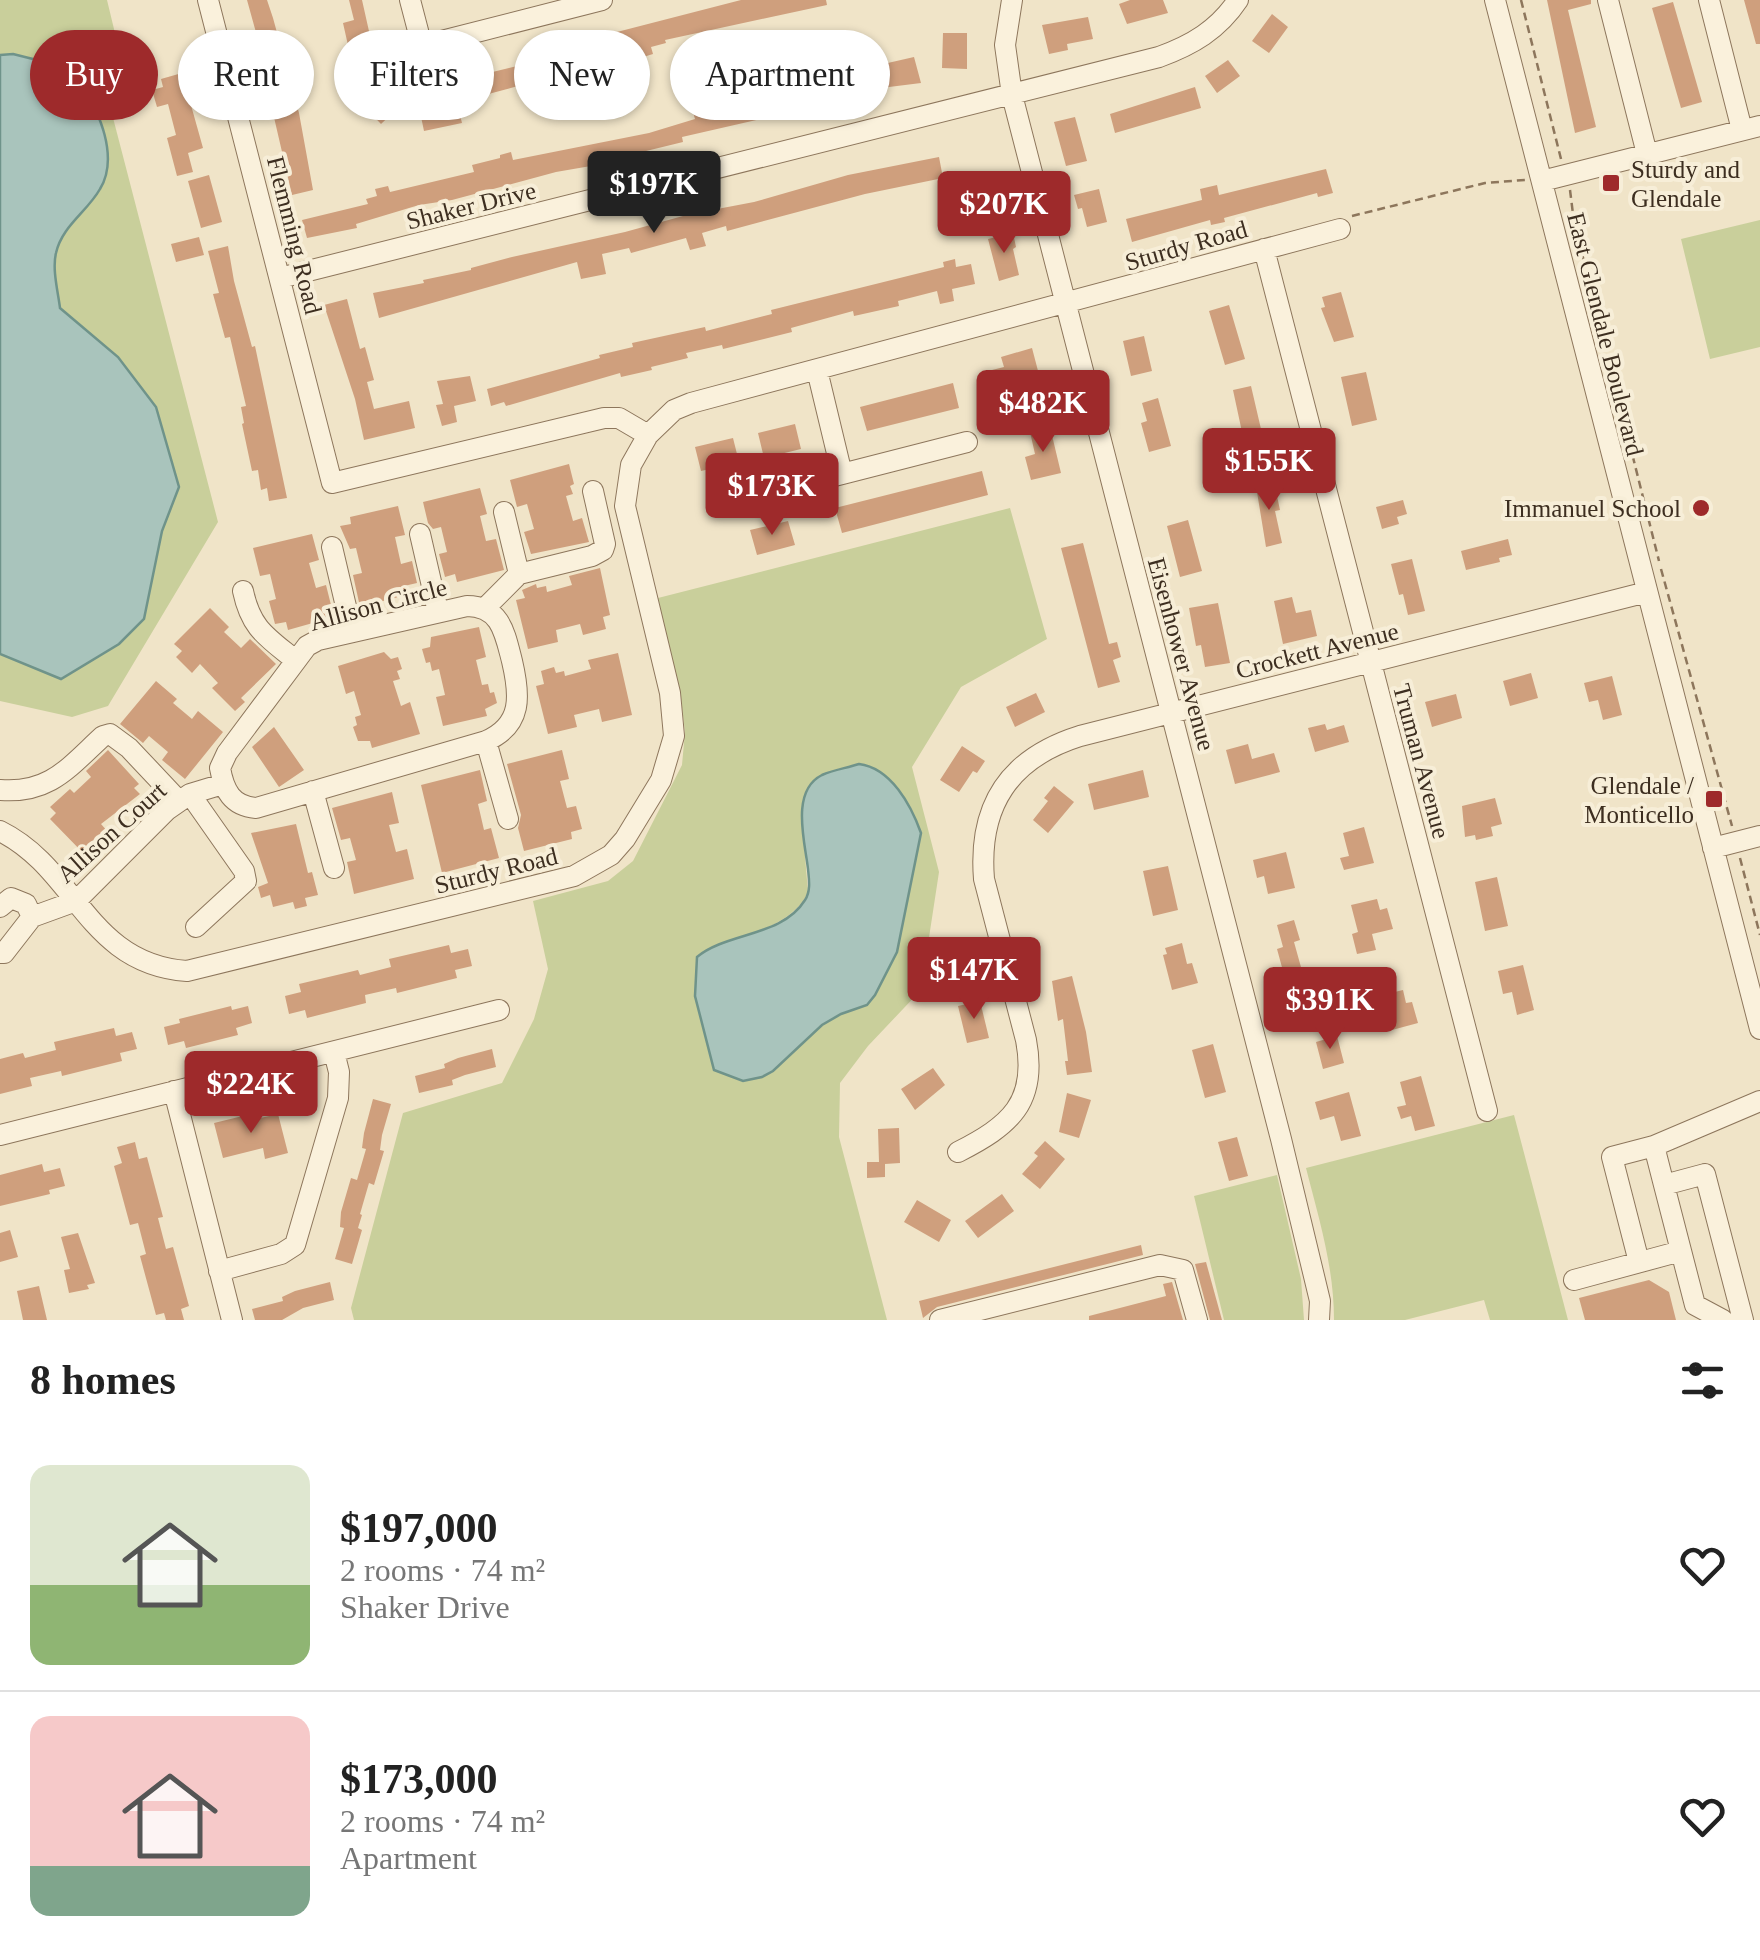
<!DOCTYPE html>
<html lang="en">
<head>
<meta charset="utf-8">
<style>
	:root { --surface:#fff; --page:#f6f6f6; --text:#222; --muted:#767676; --line:#e0e0e0; --accent:#9e2a2b }
	body { margin:0; font-family:Georgia,serif; background:var(--page); color:var(--text); height:100vh; display:flex; flex-direction:column; font-size:38px; white-space:nowrap }
	* { box-sizing:border-box; margin:0 }
	p { font-size:32px; color:var(--muted) }
	.icon { flex:none; width:55px; height:55px; fill:none; stroke:currentColor; stroke-width:2; stroke-linecap:round; stroke-linejoin:round }
	.map { position:relative; height:1320px; overflow:hidden }
	.details { display:flex; flex-direction:column; background:var(--surface); flex:1 }
	.details>* { flex:none }
	.hud { position:absolute; left:30px; top:30px; width:1000px; height:90px; display:flex; gap:20px }
	.price { position:absolute; translate:-50% -85px; padding:0 22px; border-radius:10px; background:var(--accent); color:#fff; font-size:32px; line-height:65px; filter:drop-shadow(0 2px 5px #0008) }
	.price::after { content:''; position:absolute; left:50%; top:60px; width:30px; height:22px; margin-left:-15px; background:inherit; clip-path:polygon(0 0,100% 0,50% 100%) }
	.price.on { background:#222; color:#fff }
	ul { padding:0; list-style:none }
	li { display:flex; align-items:center; gap:30px; height:250px; padding:0 30px }
	li+li { border-top:2px solid var(--line) }
	li span { display:grid; place-items:center; flex:none; width:280px; height:200px; border-radius:20px; color:#555 }
	li>.icon { margin-inline-start:auto }
	span .icon { width:120px; height:120px; fill:#fffc; stroke-width:1 }
	li b { font-size:42px }
	h2 { display:flex; justify-content:space-between; align-items:center; height:120px; padding:0 30px; font-size:42px }
	.pill { padding:0 35px; border-radius:45px; background:var(--surface); box-shadow:0 2px 8px #0004; font-size:35px; line-height:90px }
	.pill.on { background:var(--accent); color:#fff }
	.map>svg:first-child { display:block }
	.green { fill:#c9cf9b; fill-rule:evenodd }
	.water { fill:#a9c4bc; stroke:#6f938a; stroke-width:2.5 }
	.building { fill:#cf9f7d }
	.lines { fill:none; stroke-linecap:round; stroke-linejoin:round }
	.minor-casing { stroke:#8d765c; stroke-width:22 }
	.path { stroke:#8d765c; stroke-width:2.5; stroke-dasharray:8 5; stroke-linecap:butt }
	.minor { stroke:#faf1dc; stroke-width:20 }
	.poi-dot { fill:#9e2a2b; stroke:#f7eed8; stroke-width:4 }
	.labels { text-anchor:middle; stroke-width:8; stroke-linejoin:round; paint-order:stroke }
	.poi-label { font-size:25px; fill:#3d2e20; stroke:#f7eed8; text-anchor:end }
	.street-label { font-size:25px; fill:#3d2e20; stroke:#f7eed8 }
</style>
</head>
<body>
<div class="map">
<svg width="1760" height="1320" viewBox="0 0 1760 1320">
	<rect width="100%" height="100%" fill="#f0e4c8"/>
	<path class="green" d="M0,0H107L120,54L98,60L218,522L108,706L72,717L0,701V654L61,679L119,644L144,619L162,531L179,487L118,357L60,308C59,292 52,269 55,253C62,226 86,212 100,189C122,153 93,103 77,70L13,54L0,55Z
		M1760,220V347L1710,359L1681,239Z
		M1010,508L1047,639L961,687L912,767L939,872L921,990L868,1046L840,1083L839,1137L887,1320H354L351,1308L403,1113L502,1083L534,1019L548,969L533,901L608,881L633,861L682,765L685,732L681,699L658,598ZM801,808L867,1005C851,1010 835,1015 822,1025C792,1047 782,1073 743,1081L749,935C771,927 798,915 808,892Z
		M1514,1115L1568,1320H1490L1484,1300L1405,1320H1334C1334,1267 1319,1219 1306,1168Z
		M1277,1175L1301,1279L1304,1320H1224L1194,1196Z"/>
	<path class="water" d="M13,54L77,70C93,103 122,153 100,189C87,212 62,226 56,253C52,269 58,292 60,308L118,357L156,407L179,487L162,531L144,619L119,644L61,679L0,654V55Z
		M859,764C891,768 911,805 921,833L897,952L875,995L867,1005L841,1014L822,1025L773,1071L762,1077L743,1081L714,1070L695,996L697,957C727,932 782,937 805,900C811,891 809,879 808,869C805,842 790,791 822,775C833,770 847,768 859,764Z"/>
	<path class="building" d="M247,0H267L273,18L299,113L313,190L292,195L273,113L278,112Z
		M349,0H362L375,58L352,63L343,23L354,20Z
		M741,0H826L827,5L665,40L666,43L651,47L653,54L640,58L638,50L588,62L582,41Z
		M1130,0H1163L1168,13L1127,24L1119,4Z
		M1547,0H1591V4L1568,10L1596,127L1575,133Z
		M1744,0H1760V44H1756Z
		M1673,2L1702,102L1681,108L1652,8Z
		M1272,14L1288,27L1269,53L1252,41Z
		M1088,17L1093,39L1067,44L1068,50L1049,54L1042,25Z
		M943,33H967V69L942,68Z
		M561,48L566,70L551,74L554,84L531,90L529,83L481,96L476,76L525,64L523,57Z
		M914,57L921,83L881,88L827,104L682,137L683,142L642,152L643,157L556,172L452,200L419,205L356,224L357,228L307,238L302,220L368,204L366,199L377,196L375,189L388,186L390,192L474,172L472,165L500,158V155L511,152L513,160L649,133L695,119L693,112L712,108L711,104L724,100L725,104L832,79L829,68L842,65L844,73Z
		M1228,60L1240,76L1217,93L1205,76Z
		M372,72L393,94L389,98L398,108L381,124L351,93Z
		M182,73L203,148L188,153L193,172L177,176L167,138L176,135L168,104L157,107L152,90L163,87L161,79Z
		M137,78L142,99L123,103L119,82Z
		M1195,87L1201,108L1115,133L1110,114Z
		M456,99L462,123L424,131L419,107Z
		M1075,117L1087,161L1066,166L1054,122Z
		M939,157L943,178L865,194L727,231L726,226L702,233L706,246L690,250L686,238L631,253L629,248L602,254L606,274L581,279L577,262L379,318L373,293L424,283L423,280L471,270V268L512,257L625,232L712,208V210L754,202L848,175Z
		M1326,169L1333,193L1318,197L1317,193L1224,218L1225,222L1211,225L1210,220L1132,242L1126,219L1202,200L1200,189L1217,185L1219,195Z
		M209,175L222,222L201,228L188,181Z
		M1099,189L1107,222L1087,227L1082,208L1078,209L1074,195Z
		M1013,233L1016,247L1013,249L1019,275L999,281L988,239Z
		M199,237L204,255L176,262L171,244Z
		M228,246L234,281L252,347L255,346L287,498L269,501L267,488L261,490L258,470L252,471L242,424L244,423L241,407L246,406L230,337L225,338L213,294L219,293L208,251Z
		M955,259L956,267L971,264L975,284L952,289L954,301L940,304L937,291L898,301L899,306L854,316L853,311L791,328L792,332L723,349L722,345L686,353L688,358L651,367L652,370L621,377L620,373L506,406L504,402L491,406L487,389L600,358L599,355L633,347L632,343L705,327L706,331L772,314L771,310L944,267L943,262Z
		M1341,292L1354,337L1334,342L1321,308L1325,307L1322,297Z
		M347,299L360,349L365,347L374,380L367,382L374,409L409,401L415,428L364,440L355,399L324,305Z
		M1229,305L1245,359L1225,365L1209,311Z
		M1144,336L1152,371L1131,376L1123,341Z
		M1032,348L1042,386L996,399L988,371L1004,367L1001,357Z
		M1366,372L1377,420L1352,426L1341,377Z
		M470,376L476,401L454,406L457,422L442,426L436,405L443,404L437,381Z
		M953,383L959,408L867,431L860,407Z
		M1251,386L1264,442L1245,446L1233,390Z
		M1158,398L1171,446L1149,452L1141,423L1147,421L1142,403Z
		M795,424L801,449L764,458L758,433Z
		M1050,427L1061,473L1031,480L1025,457L1035,454L1030,432Z
		M733,438L739,462L701,471L695,447Z
		M569,464L574,484L570,486L573,494L566,496L573,521L582,518L589,542L531,554L524,532L534,529L527,504L517,507L510,480Z
		M982,471L988,495L842,533L835,508Z
		M1274,482L1280,510L1275,511L1282,543L1266,547L1256,486Z
		M480,488L487,514L480,516L486,541L496,539L504,570L457,582L455,574L445,577L439,554L447,552L441,527L433,529L428,523L423,502Z
		M1403,500L1407,514L1397,517L1399,524L1382,529L1376,507Z
		M398,506L405,535L395,537L401,564L412,561L417,583L404,586L406,595L360,607L353,575L362,573L356,548L350,549L340,526L351,524L350,517Z
		M1188,520L1202,571L1180,577L1167,526Z
		M788,521L795,545L757,555L750,530Z
		M312,534L319,560L309,563L316,588L326,585L334,617L288,630L286,622L275,624L269,601L276,599L270,574L260,576L253,548Z
		M1508,539L1512,555L1499,558L1500,562L1466,570L1461,551Z
		M1083,543L1109,644L1117,642L1121,657L1113,660L1120,682L1098,688L1061,548Z
		M1412,559L1425,611L1408,615L1403,594L1399,595L1391,564Z
		M600,568L610,615L603,617L606,629L583,635L580,624L556,630L558,642L528,649L516,600L525,598L522,590L536,584L537,588L546,586L547,592L572,585L569,576Z
		M1292,597L1296,613L1311,610L1317,636L1283,644L1274,601Z
		M1218,603L1230,663L1205,667L1201,645L1196,646L1189,608Z
		M210,608L229,627L224,632L241,648L250,639L276,664L241,698L245,702L235,711L212,688L218,683L200,664L192,673L176,657L182,651L174,644Z
		M479,627L486,657L476,660L482,685L488,684L490,693L494,692L497,703L485,709L487,716L443,726L436,697L445,695L439,669L432,671L430,662L426,663L422,649L430,647L431,637Z
		M384,652L391,659L398,657L402,669L397,671L400,679L393,681L401,706L410,702L420,734L372,748L370,741H358L353,727L357,725L355,717L361,715L354,691L346,694L338,666Z
		M618,653L632,715L602,722L599,709L574,715L577,727L548,734L536,686L544,684L541,671L554,667L556,673L564,671L565,676L591,669L588,660Z
		M1531,673L1538,698L1510,706L1503,681Z
		M1612,676L1622,715L1603,720L1598,700L1589,702L1584,683Z
		M156,681L177,699L173,703L192,719L198,711L223,732L185,779L162,760L168,752L149,736L143,743L120,724Z
		M1036,693L1045,712L1015,727L1006,707Z
		M1456,694L1462,718L1432,727L1425,702Z
		M1325,724L1327,730L1344,725L1349,742L1315,752L1308,728Z
		M274,727L304,770L279,787L252,747Z
		M1248,744L1252,759L1274,753L1280,772L1235,784L1226,750Z
		M962,746L985,761L977,773L973,771L959,792L940,780Z
		M108,750L139,784L134,788L140,794L101,824L108,832L86,856L50,819L56,813L50,807L70,789L74,793L91,777L86,771Z
		M562,750L569,779L560,781L567,808L576,806L582,829L571,832L572,839L524,851L518,828L521,815L507,764Z
		M480,770L487,801L478,804L484,830L491,828L499,858L442,873L421,785Z
		M1143,770L1149,797L1094,810L1088,784Z
		M1054,786L1074,802L1048,833L1033,820L1048,801L1044,798Z
		M392,792L399,823L389,825L396,852L407,849L414,879L354,894L347,862L356,860L350,838L341,840L332,808Z
		M1495,798L1502,824L1491,827L1493,836L1476,840L1475,835L1465,837L1462,806Z
		M296,824L308,873L312,872L318,895L305,898L307,906L295,909L293,902L273,907L270,895L261,898L258,887L268,883L251,833Z
		M1364,827L1374,863L1344,870L1340,858L1349,856L1343,833Z
		M1286,852L1295,888L1268,894L1264,876L1257,878L1253,860Z
		M1168,866L1178,910L1153,916L1143,871Z
		M1497,877L1508,926L1485,931L1475,882Z
		M1377,899L1380,910L1387,908L1393,929L1372,934L1376,950L1357,954L1352,934L1358,932L1351,905Z
		M1294,920L1300,940L1294,942L1304,978L1286,982L1277,949L1283,947L1277,925Z
		M1182,943L1187,964L1192,963L1198,983L1172,990L1163,955L1167,954L1165,948Z
		M449,945L451,953L468,949L472,966L455,970L457,978L397,993L396,988L365,995L366,1003L307,1018L305,1010L289,1014L285,996L301,992L299,984L358,970L360,975L391,967L389,959Z
		M1523,965L1534,1010L1517,1015L1512,992L1503,994L1498,971Z
		M1072,976L1086,1032L1092,1072L1067,1075L1065,1061H1068L1063,1019L1058,1021L1052,981Z
		M1403,990L1406,1003L1412,1002L1418,1023L1392,1030L1382,995Z
		M980,1001L989,1038L967,1043L958,1006Z
		M231,1006L232,1010L248,1006L252,1023L236,1028L238,1035L186,1048L184,1041L168,1045L164,1027L180,1023L179,1019Z
		M114,1028L116,1036L132,1032L137,1049L120,1053L122,1061L62,1076L61,1071L30,1078L32,1086L0,1094V1059L23,1053L25,1058L56,1050L54,1042Z
		M1337,1036L1344,1063L1323,1069L1316,1042Z
		M1213,1044L1226,1092L1205,1098L1192,1050Z
		M492,1049L496,1067L465,1075L452,1080L453,1085L419,1093L415,1076L445,1068L444,1064L458,1058Z
		M933,1068L945,1085L915,1110L901,1089Z
		M1421,1076L1435,1126L1415,1131L1411,1116L1401,1119L1397,1107L1406,1105L1400,1082Z
		M1349,1092L1361,1136L1341,1141L1334,1116L1320,1120L1315,1102Z
		M1067,1093L1091,1100L1079,1138L1059,1132Z
		M373,1099L391,1104L382,1135L380,1150L384,1151L374,1185L369,1183L360,1214L362,1215L358,1228L362,1230L352,1264L335,1259L344,1228L340,1227L341,1212L351,1178L357,1180L366,1149L362,1148L364,1133Z
		M255,1113L256,1119L278,1114L288,1153L265,1159L263,1148L223,1158L214,1123Z
		M899,1128L900,1163L885,1164V1177L867,1178V1162H879L878,1129Z
		M1237,1137L1248,1176L1229,1181L1218,1142Z
		M1045,1141L1065,1159L1040,1189L1022,1174L1038,1156L1034,1153Z
		M135,1142L139,1159L147,1157L163,1217L158,1218L166,1249L173,1247L189,1306L181,1309L184,1320H166L164,1313L156,1315L140,1256L146,1254L138,1223L130,1225L114,1166L122,1163L117,1147Z
		M42,1164L44,1172L60,1168L65,1186L49,1190L50,1194L0,1206V1175Z
		M1002,1194L1014,1211L978,1238L965,1221Z
		M917,1200L951,1220L939,1242L904,1222Z
		M10,1230L18,1257L0,1262V1233Z
		M78,1233L95,1283L87,1285L89,1289L69,1293L64,1270L70,1269L61,1237Z
		M1141,1245L1143,1255L937,1307L923,1318L919,1301Z
		M1206,1262L1222,1320H1210L1195,1264Z
		M1649,1280L1669,1292L1676,1320H1585L1579,1298Z
		M330,1282L334,1300L303,1308L282,1320H255L252,1309L283,1301L282,1297L295,1291Z
		M1172,1282L1183,1320H1089V1316L1166,1296L1163,1284Z
		M39,1286L47,1320H23L17,1291Z"/>
	<g class="lines">
		<defs>
			<path id="minor" d="M208,0L332,483L604,418H619L648,435L674,410L691,403L1340,229
				M410,0L422,46L602,0
				M1012,0L1005,45L1012,95L1281,1139L1320,1301L1319,1320
				M1495,0L1760,1029
				M1608,0L1647,154
				M1709,0L1742,130
				M1542,181L1760,126
				M1264,249L1487,1111
				M280,278L1159,57C1192,45 1218,30 1238,0
				M817,370L842,474L967,442
				M720,505L842,474
				M420,534L438,612
				M332,547L352,632
				M519,574L592,556L603,550L605,544L593,491
				M243,591C251,629 267,637 295,660
				M467,606C501,606 505,634 512,661C520,695 523,725 486,741L256,808C232,806 224,791 220,768L227,753L307,646L318,640Z
				M485,608L519,574L504,512
				M486,741L508,819
				M0,790C50,794 69,767 103,736L110,734L129,748L178,800
				M313,791L334,868
				M190,794L244,871L246,881L196,927
				M0,831C77,869 87,964 187,971L574,876L611,855L625,839L661,780L674,736L670,693L625,506L631,465L648,435
				M1713,848L1760,836
				M0,907L11,898L26,904L32,917
				M0,953H4L32,917L76,901L167,810L190,794L223,784
				M174,1091L232,1320
				M0,1135L499,1010
				M958,1152C1009,1126 1038,1103 1026,1040L984,879C978,805 1010,758 1080,736L1647,592
				M1664,1185L1695,1305L1723,1320
				M1639,1262L1612,1157L1654,1146
				M219,1271L281,1254L295,1245L338,1098L339,1072L334,1052
				M1574,1280L1681,1251
				M940,1320L1160,1265L1183,1270L1197,1320
				M1743,1320L1705,1174L1664,1185L1654,1146L1760,1101"/>
		</defs>
		<use href="#minor" class="minor-casing"/>
		<path class="path" d="M1521,0L1561,159
			M1570,190L1574,222L1659,561
			M1352,216L1485,183L1525,180
			M1661,569L1732,826
			M1740,858L1760,935"/>
		<use href="#minor" class="minor"/>
	</g>
	<g class="poi-dot">
		<rect x="1601" y="173" width="20" height="20" rx="5"/>
		<circle cx="1701" cy="508" r="10"/>
		<rect x="1704" y="789" width="20" height="20" rx="5"/>
	</g>
	<g class="labels">
		<g class="poi-label">
			<text x="1631" y="178" text-anchor="start">Sturdy and<tspan x="1631" dy="29">Glendale</tspan></text>
			<text x="1681" y="517">Immanuel School</text>
			<text x="1694" y="794">Glendale /<tspan x="1694" dy="29">Monticello</tspan></text>
		</g>
		<g class="street-label">
			<text transform="translate(471 205) rotate(-14)" y="9">Shaker Drive</text>
			<text transform="translate(295 235) rotate(76)" y="9">Flemming Road</text>
			<text transform="translate(1186 245) rotate(-16)" y="9">Sturdy Road</text>
			<text transform="translate(1606 334) rotate(76)" y="9">East Glendale Boulevard</text>
			<text transform="translate(378 604) rotate(-15)" y="9">Allison Circle</text>
			<text transform="translate(1317 650) rotate(-14)" y="9">Crockett Avenue</text>
			<text transform="translate(1182 654) rotate(75)" y="9">Eisenhower Avenue</text>
			<text transform="translate(1422 761) rotate(75)" y="9">Truman Avenue</text>
			<text transform="translate(111 832) rotate(-42)" y="9">Allison Court</text>
			<text transform="translate(496 870) rotate(-14)" y="9">Sturdy Road</text>
		</g>
	</g>
</svg>
<b class="price on" style="left:654px;top:236px">$197K</b>
<b class="price" style="left:1004px;top:256px">$207K</b>
<b class="price" style="left:1043px;top:455px">$482K</b>
<b class="price" style="left:1269px;top:513px">$155K</b>
<b class="price" style="left:772px;top:538px">$173K</b>
<b class="price" style="left:974px;top:1022px">$147K</b>
<b class="price" style="left:1330px;top:1052px">$391K</b>
<b class="price" style="left:251px;top:1136px">$224K</b>
<div class="hud">
<a class="pill on">Buy</a>
<a class="pill">Rent</a>
<a class="pill">Filters</a>
<a class="pill">New</a>
<a class="pill">Apartment</a>
</div>
</div>
<section class="details">
<h2>8 homes<svg class="icon" aria-label="filters" viewBox="0 0 24 24"><path d="M4 7h16M4 17h16"/><circle cx="9" cy="7" r="2"/><circle cx="15" cy="17" r="2"/></svg></h2>
<ul>
<li><span style="background:linear-gradient(#dfe7d0 60%,#8fb573 0)"><svg class="icon" aria-label="home" viewBox="0 0 24 24"><path d="M3 11l9-7 9 7M6 9v11h12V9"/></svg></span><div><b>$197,000</b><p>2 rooms · 74 m²</p><p>Shaker Drive</p></div><svg class="icon" aria-label="heart" viewBox="0 0 24 24"><path d="M12 20l-8-8c-3-5 5-10 8-4 3-6 11-1 8 4z"/></svg></li>
<li><span style="background:linear-gradient(#f6c9c9 75%,#7fa58c 0)"><svg class="icon" aria-label="home" viewBox="0 0 24 24"><path d="M3 11l9-7 9 7M6 9v11h12V9"/></svg></span><div><b>$173,000</b><p>2 rooms · 74 m²</p><p>Apartment</p></div><svg class="icon" aria-label="heart" viewBox="0 0 24 24"><path d="M12 20l-8-8c-3-5 5-10 8-4 3-6 11-1 8 4z"/></svg></li>
</ul>
</section>
</body>
</html>
